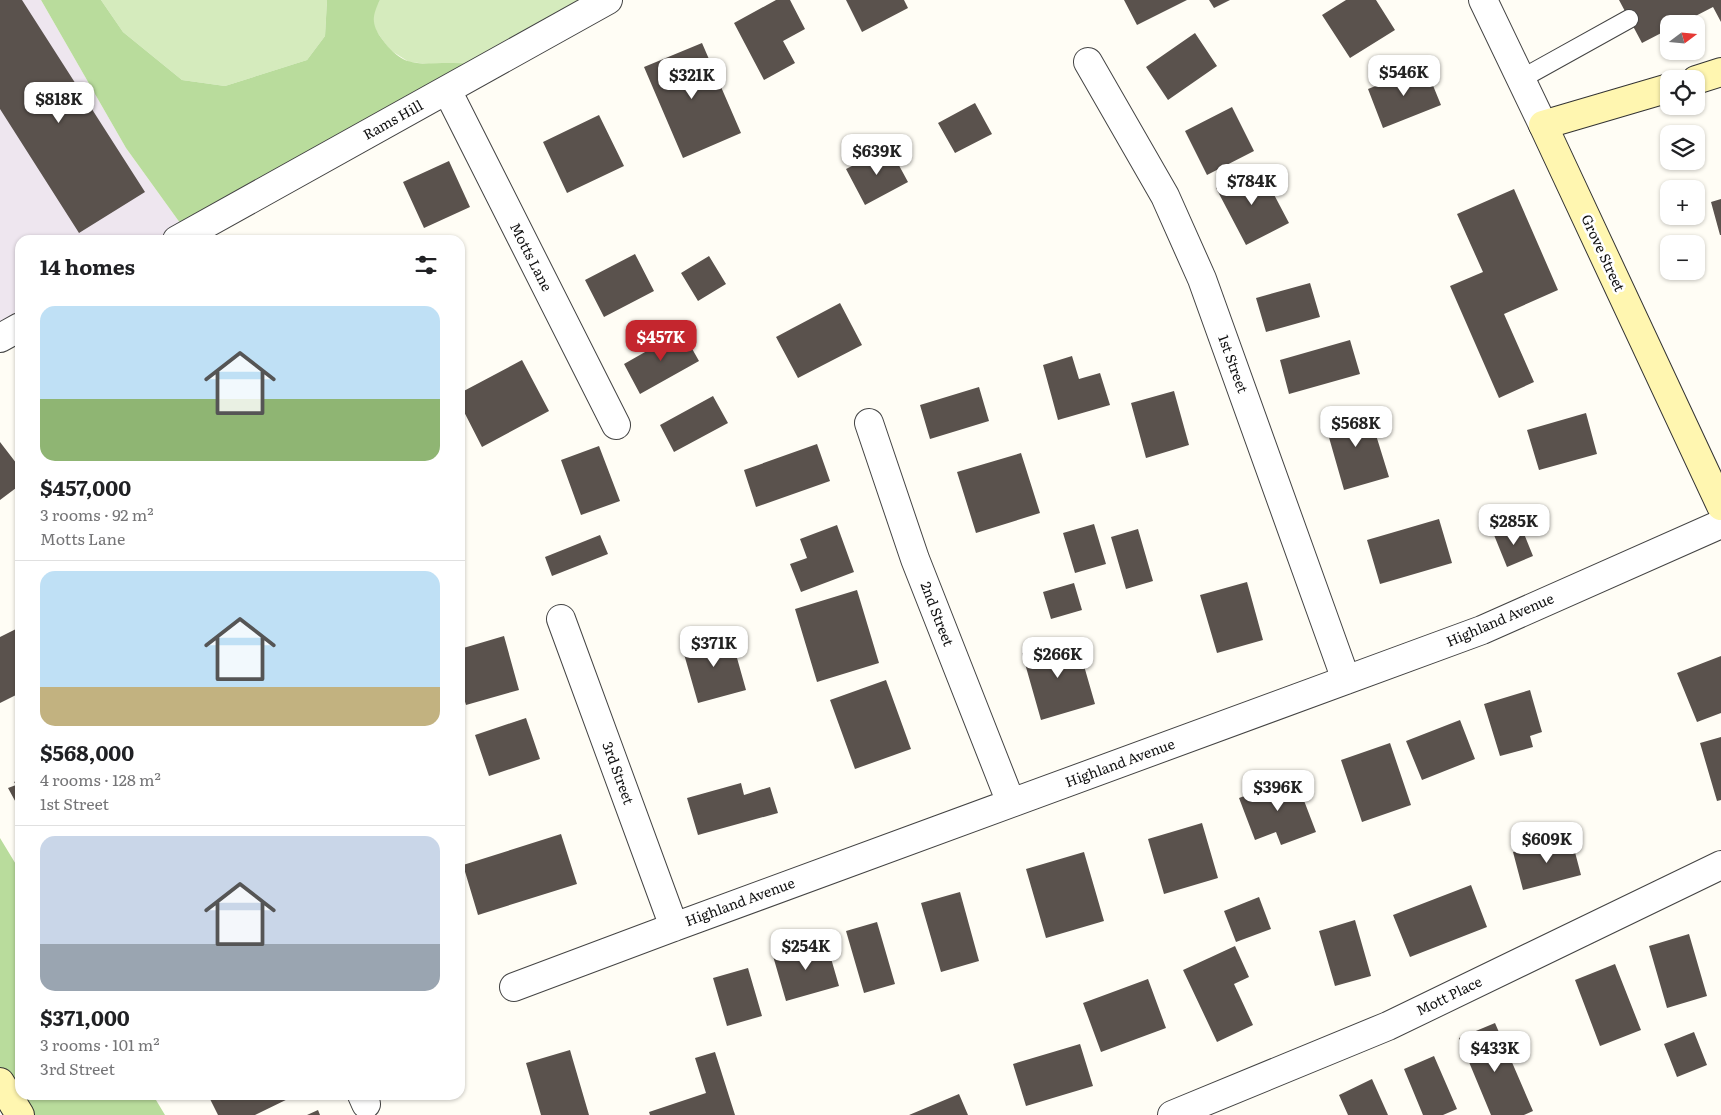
<!DOCTYPE html>
<html lang="en">
<head>
<meta charset="utf-8">
<style>
	:root { --surface:#fff; --page:#f6f6f6; --text:#202124; --muted:#757577; --line:#e0e0e0; --accent:#c4262e }
	body { margin:0; font-family:Literata,serif; background:var(--page); color:var(--text); height:100vh; display:flex; flex-direction:column; font-size:19px; white-space:nowrap }
	* { box-sizing:border-box; margin:0 }
	p { font-size:16px; color:var(--muted) }
	.icon { flex:none; width:28px; height:28px; fill:none; stroke:currentColor; stroke-width:2; stroke-linecap:round; stroke-linejoin:round }
	.map { position:relative; flex:1; overflow:hidden }
	.side { position:absolute; left:15px; top:235px; width:450px; height:865px; display:flex; flex-direction:column; background:var(--surface); border-radius:15px; box-shadow:0 1px 4px #0004 }
	.side>* { flex:none }
	.needle { width:32px; rotate:74deg }
	.buttons { position:absolute; left:1660px; top:15px; display:grid; gap:10px }
	.buttons a { display:grid; place-items:center; width:45px; height:45px; border-radius:10px; background:var(--surface); box-shadow:0 1px 4px #0004; font-size:25px }
	.price { position:absolute; translate:-50% -42px; padding:0 11px; border-radius:10px; background:#fff; color:#222; font-size:16px; line-height:32px; filter:drop-shadow(0 1px 2px #0008) }
	.price::after { content:''; position:absolute; left:50%; top:30px; width:15px; height:11px; margin-left:-8px; background:inherit; clip-path:polygon(0 0,100% 0,50% 100%) }
	.price.selected { background:var(--accent); color:#fff }
	ul { padding:0; list-style:none }
	li { display:grid; align-content:center; gap:10px; height:265px; padding:0 25px }
	li+li { border-top:1px solid var(--line) }
	li span { display:grid; place-items:center; height:155px; border-radius:15px; color:#555 }
	li>.icon { margin-inline-start:auto }
	span .icon { width:90px; height:90px; fill:#fffc; stroke-width:1 }
	li b { font-size:21px }
	h2 { display:flex; justify-content:space-between; align-items:center; height:60px; padding:0 25px; font-size:21px }
	.map>svg:first-child { display:block }
	.industrial { fill:#eee6ef }
	.green { fill:#d5ebbd }
	.forest { fill:#b9dc9c }
	.building { fill:#5a524d }
	.lines { fill:none; stroke-linecap:round; stroke-linejoin:round }
	.lane-casing { stroke:#444; stroke-width:20 }
	.street-casing { stroke:#444; stroke-width:30 }
	.secondary-casing { stroke:#333; stroke-width:30 }
	.lane { stroke:#fff; stroke-width:18 }
	.street { stroke:#fff; stroke-width:28 }
	.secondary { stroke:#fff6b0; stroke-width:28 }
	.labels { text-anchor:middle; stroke-width:5; stroke-linejoin:round; paint-order:stroke }
	.street-label { font-size:14px; fill:#111; stroke:#fff }
</style>
</head>
<body>
<div class="map">
<svg width="1721" height="1115" viewBox="0 0 1721 1115">
	<rect width="100%" height="100%" fill="#fffdf5"/>
	<path class="industrial" d="M0,0H41L126,148L188,234L177,240H20V327L0,338Z"/>
	<path class="green" d="M101,0H327L325,36L307,60L225,86L182,80L123,32Z
		M380,0H609L489,66L454,63L429,64L409,62L390,50L374,28L373,13Z"/>
	<path class="forest" d="M41,0H101L123,32L182,80L225,86L307,60L325,36L327,0H380C372,16 371,24 382,39C405,71 421,62 454,63C466,63 478,65 489,66L188,234L126,148Z
		M0,838L20,871V1095H153L165,1115H20L0,1082Z"/>
	<path class="building" d="M0,0H22L145,192L79,233L0,109Z
		M776,0H790L805,29L783,41L795,63L764,80L734,23Z
		M846,0H904L908,8L862,32Z
		M1124,0H1187L1137,25Z
		M1209,0H1230L1214,8Z
		M1346,0H1376L1395,30L1350,58L1322,15Z
		M1619,0H1721V22L1713,7L1680,24H1669V29L1642,43Z
		M1195,33L1217,66L1168,100L1146,67Z
		M702,43L741,133L683,158L644,67Z
		M1425,66L1441,105L1383,128L1368,89Z
		M975,103L992,134L955,153L938,123Z
		M1232,107L1254,151L1207,175L1185,131Z
		M599,115L624,166L567,193L543,142Z
		M889,147L908,182L865,205L846,169Z
		M449,161L470,207L424,228L403,182Z
		M1259,166L1289,223L1246,245L1216,188Z
		M1514,189L1558,290L1504,314L1534,382L1499,398L1450,286L1483,272L1457,214Z
		M1721,199V235H1720L1711,202Z
		M366,236L368,240H355Z
		M635,254L654,291L604,317L585,280Z
		M709,256L726,284L698,301L681,273Z
		M1310,283L1320,317L1266,332L1256,298Z
		M840,303L862,345L798,378L776,337Z
		M682,331L699,361L640,394L624,364Z
		M1350,340L1360,374L1289,394L1280,360Z
		M1072,356L1079,379L1100,373L1110,405L1058,420L1043,365Z
		M522,360L549,411L482,447L460,404V393Z
		M979,387L989,421L930,439L920,405Z
		M1174,391L1189,445L1146,458L1131,403Z
		M713,396L728,423L674,452L660,425Z
		M1367,406L1389,477L1344,490L1324,420Z
		M1586,413L1597,454L1539,470L1527,430Z
		M0,442L20,468V485L0,500Z
		M817,444L830,481L756,507L744,470Z
		M599,446L620,501L581,515L561,460Z
		M1021,453L1040,513L976,533L957,472Z
		M1439,519L1452,563L1380,584L1367,540Z
		M1094,524L1106,564L1075,573L1063,533Z
		M1520,524L1533,556L1507,567L1494,535Z
		M837,525L854,572L801,592L790,564L807,558L800,539Z
		M1138,529L1153,581L1126,589L1111,537Z
		M600,535L608,554L552,576L545,557Z
		M1247,582L1263,640L1217,653L1200,595Z
		M1074,583L1082,610L1051,619L1043,592Z
		M857,590L879,663L817,682L795,609Z
		M20,627V693L0,703V637Z
		M730,633L746,690L698,703L682,647Z
		M504,636L519,690L466,705L460,685V649Z
		M1076,638L1095,704L1041,720L1022,653Z
		M1721,656V713L1697,722L1677,673Z
		M886,680L911,749L855,769L830,700Z
		M1530,690L1542,732L1530,736L1533,747L1500,756L1484,704Z
		M526,718L540,759L489,776L475,735Z
		M1460,720L1475,759L1422,780L1406,741Z
		M1721,737V800L1717,801L1700,743Z
		M1390,743L1411,805L1362,822L1341,760Z
		M1295,777L1316,832L1281,845L1276,832L1255,840L1239,798Z
		M20,779V810L8,788L16,785L14,782Z
		M741,783L744,795L770,787L778,813L698,835L687,798Z
		M1202,823L1218,878L1164,894L1148,839Z
		M561,834L577,884L478,915L463,865Z
		M1571,837L1581,875L1523,890L1513,852Z
		M1084,852L1104,921L1046,938L1026,869Z
		M1471,885L1487,927L1410,957L1393,915Z
		M960,892L979,961L941,972L921,903Z
		M1259,897L1271,929L1236,942L1224,911Z
		M1355,920L1371,976L1335,986L1319,931Z
		M877,922L895,984L864,993L846,931Z
		M1689,934L1707,996L1667,1008L1649,946Z
		M826,941L839,986L786,1001L773,956Z
		M1235,946L1249,977L1234,984L1253,1025L1217,1042L1183,970Z
		M1615,964L1641,1030L1600,1046L1575,980Z
		M748,968L762,1016L727,1026L713,978Z
		M1148,979L1166,1028L1101,1052L1083,1003Z
		M1495,1023L1533,1111L1524,1115H1491L1459,1038Z
		M1694,1032L1707,1065L1677,1077L1664,1044Z
		M1080,1044L1093,1086L1026,1106L1013,1064Z
		M570,1050L589,1115H541L526,1063Z
		M715,1052L735,1115H650L649,1112L706,1093L695,1058Z
		M1434,1056L1457,1109L1443,1115H1423L1404,1069Z
		M1372,1079L1388,1115H1348L1339,1095Z
		M959,1094L968,1115H909Z
		M208,1095H296L255,1115H218Z
		M318,1110L320,1115H307Z"/>
	<g class="lines">
		<defs>
			<path id="lane" d="M1521,79L1629,19"/>
			<path id="street" d="M1483,0L1543,125
				M1088,62L1165,196L1202,279L1346,680
				M447,90L616,425
				M177,240L608,0
				M0,338L20,327
				M869,423L915,559L1011,803
				M561,619L674,927
				M514,987L674,927L1482,630L1721,524
				M362,1095L366,1104
				M1172,1115L1388,1026L1721,865"/>
			<path id="secondary" d="M1696,80L1721,72
				M1669,88L1543,125L1721,506
				M0,1082L20,1115"/>
		</defs>
		<use href="#lane" class="lane-casing"/>
		<use href="#street" class="street-casing"/>
		<use href="#secondary" class="secondary-casing"/>
		<use href="#lane" class="lane"/>
		<use href="#street" class="street"/>
		<use href="#secondary" class="secondary"/>
	</g>
	<g class="labels">
		<g class="street-label">
			<text transform="translate(393 120) rotate(-29)" y="5">Rams Hill</text>
			<text transform="translate(1603 253) rotate(65)" y="5">Grove Street</text>
			<text transform="translate(531 257) rotate(63)" y="5">Motts Lane</text>
			<text transform="translate(1233 364) rotate(70)" y="5">1st Street</text>
			<text transform="translate(937 614) rotate(69)" y="5">2nd Street</text>
			<text transform="translate(1500 620) rotate(-23)" y="5">Highland Avenue</text>
			<text transform="translate(1120 763) rotate(-20)" y="5">Highland Avenue</text>
			<text transform="translate(618 773) rotate(70)" y="5">3rd Street</text>
			<text transform="translate(740 902) rotate(-20)" y="5">Highland Avenue</text>
			<text transform="translate(1449 996) rotate(-26)" y="5">Mott Place</text>
		</g>
	</g>
</svg>
<div class="buttons">
<a><svg class="needle" viewBox="-14 -14 28 28"><path d="M0-13l5 13h-10z" fill="#e53935"/><path d="M0 13l5-13h-10z" fill="#757577"/></svg></a>
<a><svg class="icon" aria-label="locate" viewBox="0 0 24 24"><circle cx="12" cy="12" r="6"/><path d="M12 2v4M12 18v4M2 12h4M18 12h4"/></svg></a>
<a><svg class="icon" aria-label="layers" viewBox="0 0 24 24"><path d="M12 4l9 5-9 5-9-5zM3 14l9 5 9-5"/></svg></a>
<a>+</a>
<a>−</a>
</div>
<b class="price" style="left:1404px;top:97px">$546K</b>
<b class="price" style="left:692px;top:100px">$321K</b>
<b class="price" style="left:59px;top:124px">$818K</b>
<b class="price" style="left:877px;top:176px">$639K</b>
<b class="price" style="left:1252px;top:206px">$784K</b>
<b class="price selected" style="left:661px;top:362px">$457K</b>
<b class="price" style="left:1356px;top:448px">$568K</b>
<b class="price" style="left:1514px;top:546px">$285K</b>
<b class="price" style="left:714px;top:668px">$371K</b>
<b class="price" style="left:1058px;top:679px">$266K</b>
<b class="price" style="left:1278px;top:812px">$396K</b>
<b class="price" style="left:1547px;top:864px">$609K</b>
<b class="price" style="left:806px;top:971px">$254K</b>
<b class="price" style="left:1495px;top:1073px">$433K</b>
<section class="side">
<h2>14 homes<svg class="icon" aria-label="filters" viewBox="0 0 24 24"><path d="M4 7h16M4 17h16"/><circle cx="9" cy="7" r="2"/><circle cx="15" cy="17" r="2"/></svg></h2>
<ul>
<li><span style="background:linear-gradient(#bfe0f5 60%,#8fb573 0)"><svg class="icon" aria-label="home" viewBox="0 0 24 24"><path d="M3 11l9-7 9 7M6 9v11h12V9"/></svg></span><div><b>$457,000</b><p>3 rooms · 92 m²</p><p>Motts Lane</p></div></li>
<li><span style="background:linear-gradient(#bfe0f5 75%,#c2b280 0)"><svg class="icon" aria-label="home" viewBox="0 0 24 24"><path d="M3 11l9-7 9 7M6 9v11h12V9"/></svg></span><div><b>$568,000</b><p>4 rooms · 128 m²</p><p>1st Street</p></div></li>
<li><span style="background:linear-gradient(#c9d6e8 70%,#9aa5b1 0)"><svg class="icon" aria-label="home" viewBox="0 0 24 24"><path d="M3 11l9-7 9 7M6 9v11h12V9"/></svg></span><div><b>$371,000</b><p>3 rooms · 101 m²</p><p>3rd Street</p></div></li>
</ul>
</section>
</div>
</body>
</html>
